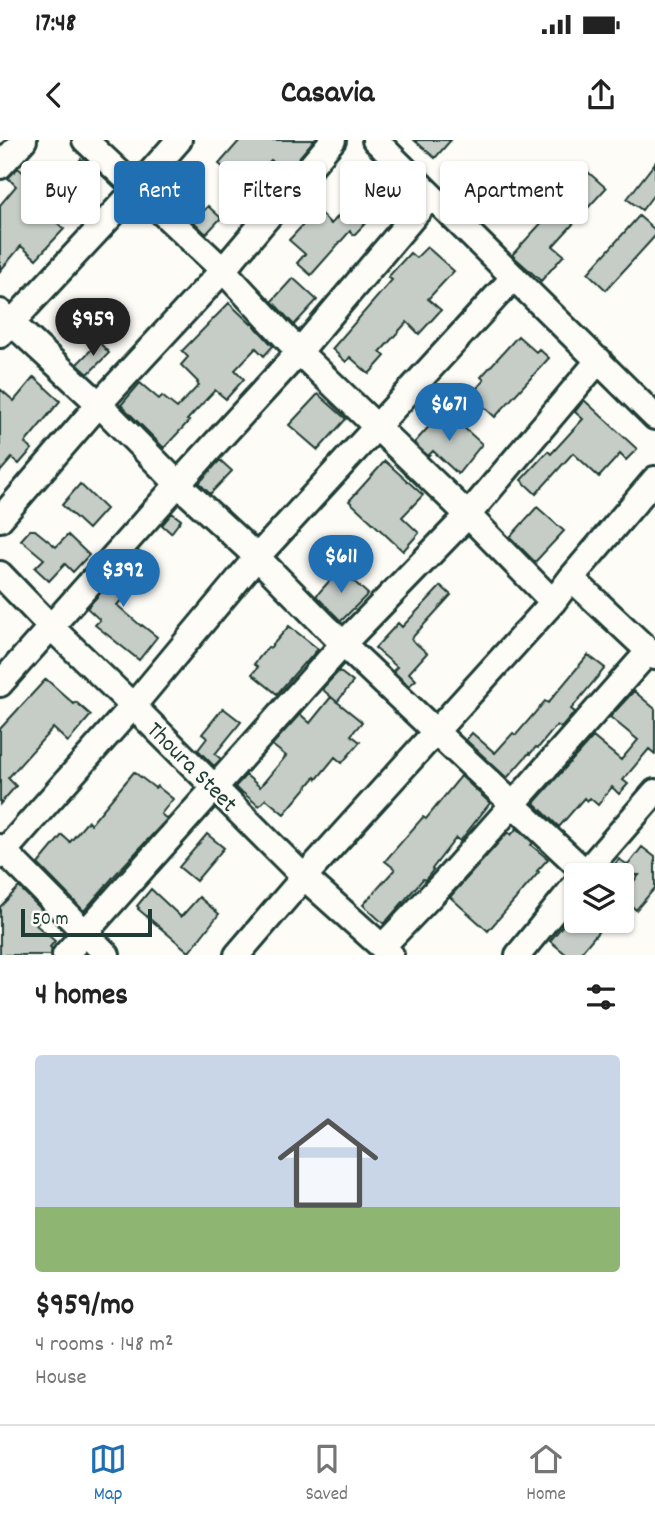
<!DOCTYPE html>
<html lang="en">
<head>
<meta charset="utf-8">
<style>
	:root { --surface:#fff; --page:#f2f2f2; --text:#222; --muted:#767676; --line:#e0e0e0; --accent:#1f6fb2 }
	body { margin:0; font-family:Dekko,sans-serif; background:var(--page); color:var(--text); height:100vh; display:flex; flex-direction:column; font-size:26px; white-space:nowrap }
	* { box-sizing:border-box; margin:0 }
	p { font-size:23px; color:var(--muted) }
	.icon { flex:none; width:38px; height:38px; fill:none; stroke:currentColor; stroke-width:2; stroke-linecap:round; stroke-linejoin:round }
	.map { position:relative; height:815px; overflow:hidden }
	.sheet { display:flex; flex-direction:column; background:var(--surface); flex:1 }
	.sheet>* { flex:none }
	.top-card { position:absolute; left:21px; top:21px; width:614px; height:63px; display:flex; gap:14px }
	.buttons { position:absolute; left:564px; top:723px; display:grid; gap:14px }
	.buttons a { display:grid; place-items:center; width:70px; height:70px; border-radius:7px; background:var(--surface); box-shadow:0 2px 5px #0004; font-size:35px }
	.scale { position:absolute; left:21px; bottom:18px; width:131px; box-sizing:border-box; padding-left:7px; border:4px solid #1f3d34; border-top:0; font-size:19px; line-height:24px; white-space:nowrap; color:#1f3d34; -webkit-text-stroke:5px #fdfcf7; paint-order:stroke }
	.price { position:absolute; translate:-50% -60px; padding:0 16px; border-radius:24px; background:var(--accent); color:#fff; font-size:23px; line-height:46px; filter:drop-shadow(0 2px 4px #0008) }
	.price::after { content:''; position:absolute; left:50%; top:42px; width:21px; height:16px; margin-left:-10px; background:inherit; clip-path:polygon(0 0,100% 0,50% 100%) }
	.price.on { background:#222; color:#fff }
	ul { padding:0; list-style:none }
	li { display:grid; align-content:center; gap:14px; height:371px; padding:0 35px }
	li span { display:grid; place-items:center; height:217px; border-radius:7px; color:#555 }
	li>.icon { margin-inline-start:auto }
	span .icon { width:126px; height:126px; fill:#fffc; stroke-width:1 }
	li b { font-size:30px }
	h2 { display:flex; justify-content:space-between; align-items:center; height:84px; padding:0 35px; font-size:30px }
	.chip { padding:0 24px; border-radius:7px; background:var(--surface); box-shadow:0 2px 5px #0004; font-size:24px; line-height:63px }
	.chip.on { background:var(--accent); color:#fff }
	.status { display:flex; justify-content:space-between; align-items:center; height:49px; padding:0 35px; background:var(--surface); direction:ltr }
	.status svg { height:19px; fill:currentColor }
	header { display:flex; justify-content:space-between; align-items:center; height:91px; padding:0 35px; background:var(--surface); font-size:32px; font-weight:700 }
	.menu { display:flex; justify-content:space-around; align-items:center; height:98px; border-top:2px solid var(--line); background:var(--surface); font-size:19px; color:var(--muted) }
	.menu a { display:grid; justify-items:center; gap:4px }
	.menu .on { color:var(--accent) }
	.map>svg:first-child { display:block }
	.building { fill:#c6cdc7; stroke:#1f3d34; stroke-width:2 }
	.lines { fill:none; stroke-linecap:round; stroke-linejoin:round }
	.minor-casing { stroke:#1f3d34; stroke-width:30 }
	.minor { stroke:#fdfcf7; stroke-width:24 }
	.labels { text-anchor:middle; stroke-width:5; stroke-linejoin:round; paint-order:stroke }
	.street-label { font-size:24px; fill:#1f3d34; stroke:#fdfcf7 }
</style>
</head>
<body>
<div class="status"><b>17:48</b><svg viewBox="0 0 49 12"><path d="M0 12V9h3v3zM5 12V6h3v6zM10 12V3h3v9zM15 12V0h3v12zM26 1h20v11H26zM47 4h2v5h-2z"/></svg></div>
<header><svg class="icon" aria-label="back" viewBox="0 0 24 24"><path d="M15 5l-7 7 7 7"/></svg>Casavia<svg class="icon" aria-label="share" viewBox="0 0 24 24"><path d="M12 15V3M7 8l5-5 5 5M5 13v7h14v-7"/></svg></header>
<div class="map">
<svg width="655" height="815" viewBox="0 0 655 815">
	<rect width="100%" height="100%" fill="#fdfcf7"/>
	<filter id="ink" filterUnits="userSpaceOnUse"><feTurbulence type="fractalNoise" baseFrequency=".0143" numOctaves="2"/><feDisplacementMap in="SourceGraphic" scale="14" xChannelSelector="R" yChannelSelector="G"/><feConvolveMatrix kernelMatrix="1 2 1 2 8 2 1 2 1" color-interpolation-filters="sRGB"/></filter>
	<g filter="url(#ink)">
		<path class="building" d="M240,0H314L286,33L271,20L247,48L219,24Z
			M414,0H451L435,18Z
			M81,19L92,29L51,77L64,89L36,119L21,106L0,131V65L16,46L8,38L18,28L50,55Z
			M655,23V53L642,70L627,59Z
			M588,32L606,48L553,106L564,115L541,141L512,115Z
			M356,57L374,74L354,95L350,91L311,135L297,123L305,114L289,100L317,70L331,84Z
			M208,66L221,78L206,94L194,82Z
			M639,76L655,90V96L606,150L588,133Z
			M427,107L454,131L428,159L441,170L419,194L407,182L380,212L385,216L369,234L350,217L346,222L332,209L392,140L388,137L410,113L416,118Z
			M293,138L317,160L294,185L272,161Z
			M229,163L251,184L252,183L273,206L264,216L256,208L235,230L244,239L226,259L215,250L187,280L189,281L164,308L121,265L140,243L159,259L162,256L177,268L199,245L197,243L198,242L181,225L188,217L182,211Z
			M518,196L536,212L539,209L549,218L495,277L471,255L484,240L481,237Z
			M99,202L109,213L88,234L77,224Z
			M34,237L60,261L25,303L32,309L19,324L12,318L0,332V249L14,261Z
			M318,254L346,279L318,310L289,285Z
			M584,260L637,309L626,320L620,314L599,337L573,313L536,354L521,340L548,311L551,314L583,279L575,272Z
			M450,275L482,304L458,334L433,311L428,316L414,303L435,280L441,285Z
			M220,320L232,331L210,354L199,343Z
			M385,321L423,355L402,377L419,393L403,411L349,361Z
			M80,344L106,369L88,389L62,365Z
			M537,367L564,391L535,422L510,397Z
			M172,373L181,380L171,393L162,385Z
			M30,390H35L56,407L68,395L89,415L73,432L65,424L49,441L35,428L44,419L21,400Z
			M138,411L149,421L147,422L151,426L117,465L141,486L142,485L157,497L139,520L95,485L100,480L87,468Z
			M340,429L368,454L341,481L316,456Z
			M441,446L451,455L411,499L427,513L409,533L416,540L409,546L393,531L397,527L375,508L398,483L402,487Z
			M289,486L318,509L305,524L304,523L277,554L252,534L258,527L254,524L268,507L270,508Z
			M588,515L605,528L571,569L575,572L561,588L557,585L538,608L536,607L530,614L529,613L507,638L466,600L472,593L495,613L513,593L516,595L545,561L548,563Z
			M339,531L353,542L337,562L322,549Z
			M46,539L74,564L76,562L91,575L68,602L53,588L8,638L16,646L0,664V589Z
			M634,551L655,569V614L649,609L623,640L628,644L619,654L612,647L598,665L590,658L587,661L584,658L559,687L534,663L593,597L621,620L638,600L610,577Z
			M331,557L362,582L351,595L360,602L342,623L335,617L317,639L315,637L284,674L266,659L259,666L242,652L241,653L235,647L246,635L260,647L286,616L272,605L300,574L310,583Z
			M223,568L241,582L215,614L221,619L214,626L198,610L207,598L202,594Z
			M134,632L155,648L157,646L173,659L161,674L167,679L115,735L84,771L38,724L62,695L70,702L88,681L91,684Z
			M461,636L490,663L460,701L456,698L432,729L433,730L425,740L423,739L384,784L363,765L395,729L385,721L423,677L426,679Z
			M517,688L533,703L531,705L548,719L537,731L539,732L488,791L450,757L508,692L511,695Z
			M207,694L224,708L196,741L179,727Z
			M642,707L655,717V748L636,770L621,756L639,735H606L619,719L628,725Z
			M19,747L46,774L36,785L55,801L50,807L52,809L51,815H0V767Z
			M151,749L181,777L199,757L219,774L189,812L138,769L139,768L137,766Z
			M567,780H608L579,815H567L550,801Z"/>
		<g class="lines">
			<defs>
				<path id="minor" d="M85,0L223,130L299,212L468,375L553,462
					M375,0L655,277
					M0,26L24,0
					M0,172L99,264L178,344L257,417L343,504L436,592L585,732
					M0,195L136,49L179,0
					M0,379L99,264L223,130L333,0
					M0,434L51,487L133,566L304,737L391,815
					M571,438L655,517
					M0,544L178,344L299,212L431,56
					M0,707L107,815
					M0,716L133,566L257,417L514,137
					M583,735L655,652
					M382,807L445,741L649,511
					M65,815L343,504L468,375L599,220
					M237,815L304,737L553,462L571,438L655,339
					M518,815L576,744"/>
			</defs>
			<use href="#minor" class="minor-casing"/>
			<use href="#minor" class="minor"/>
		</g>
	</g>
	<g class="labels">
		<g class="street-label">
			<text transform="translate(193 626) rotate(45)" y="8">Thoura Steet</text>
		</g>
	</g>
</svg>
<div class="buttons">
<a><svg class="icon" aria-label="layers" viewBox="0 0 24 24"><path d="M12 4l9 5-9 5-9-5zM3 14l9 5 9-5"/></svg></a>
</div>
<div class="scale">50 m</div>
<b class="price on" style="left:93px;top:218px">$959</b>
<b class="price" style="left:449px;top:303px">$671</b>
<b class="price" style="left:341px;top:455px">$611</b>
<b class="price" style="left:123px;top:469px">$392</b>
<div class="top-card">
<a class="chip">Buy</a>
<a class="chip on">Rent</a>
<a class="chip">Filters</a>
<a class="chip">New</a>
<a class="chip">Apartment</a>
</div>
</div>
<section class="sheet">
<h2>4 homes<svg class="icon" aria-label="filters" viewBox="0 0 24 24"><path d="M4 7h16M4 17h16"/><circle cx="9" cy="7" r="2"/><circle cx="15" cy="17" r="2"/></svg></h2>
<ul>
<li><span style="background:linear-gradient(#c9d6e8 70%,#8fb573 0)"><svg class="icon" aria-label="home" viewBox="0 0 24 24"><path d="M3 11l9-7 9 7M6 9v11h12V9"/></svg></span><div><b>$959/mo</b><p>4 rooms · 148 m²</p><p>House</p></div></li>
</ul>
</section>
<nav class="menu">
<a class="on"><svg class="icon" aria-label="map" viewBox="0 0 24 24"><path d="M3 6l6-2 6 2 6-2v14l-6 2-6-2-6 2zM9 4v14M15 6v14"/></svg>Map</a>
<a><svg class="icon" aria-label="saved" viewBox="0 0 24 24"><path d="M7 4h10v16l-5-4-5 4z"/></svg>Saved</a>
<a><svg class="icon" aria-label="home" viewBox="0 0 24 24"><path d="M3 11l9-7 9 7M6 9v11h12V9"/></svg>Home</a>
</nav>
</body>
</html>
